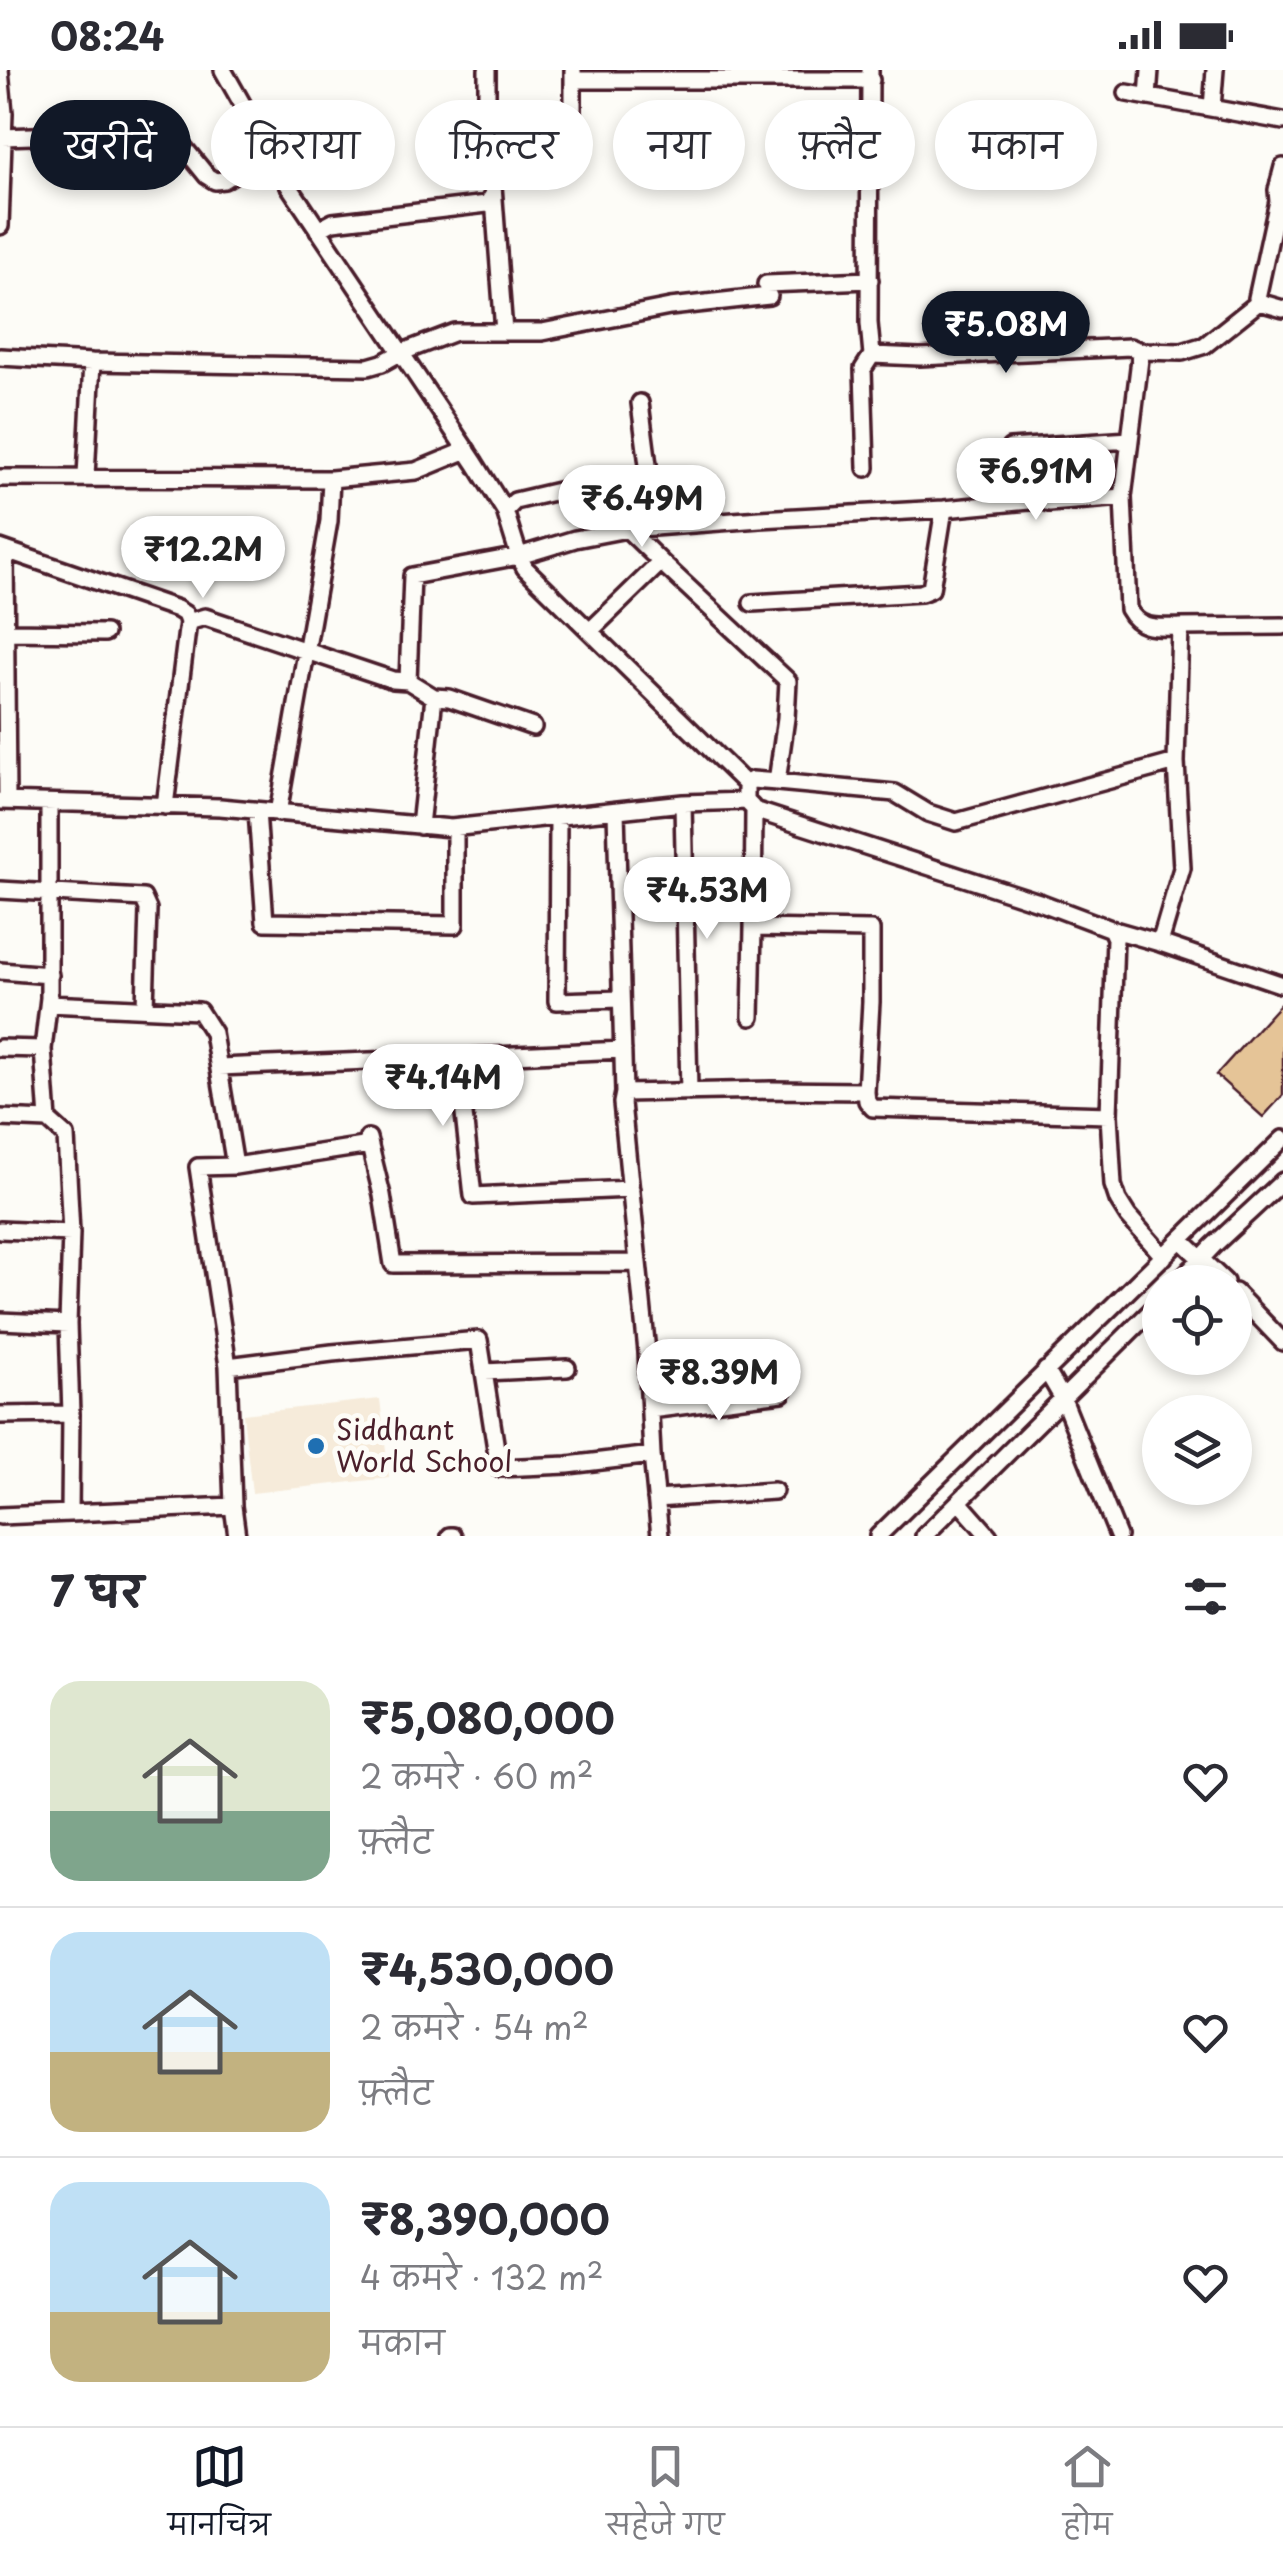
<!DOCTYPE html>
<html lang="hi">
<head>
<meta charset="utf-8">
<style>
	:root { --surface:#fff; --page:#f2f2f3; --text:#2b2b33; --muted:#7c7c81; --line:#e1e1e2; --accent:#111827 }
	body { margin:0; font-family:"Playpen Sans","Playpen Sans Deva",sans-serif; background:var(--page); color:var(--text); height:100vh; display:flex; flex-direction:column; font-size:38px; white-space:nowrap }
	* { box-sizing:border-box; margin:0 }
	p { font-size:32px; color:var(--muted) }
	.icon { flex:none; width:55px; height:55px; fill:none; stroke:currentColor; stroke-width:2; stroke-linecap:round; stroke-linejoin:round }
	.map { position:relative; height:1466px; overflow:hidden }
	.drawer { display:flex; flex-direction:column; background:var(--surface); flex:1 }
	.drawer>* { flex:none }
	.top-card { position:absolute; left:30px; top:30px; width:1225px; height:90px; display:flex; gap:20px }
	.controls { position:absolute; left:1142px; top:1195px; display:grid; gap:20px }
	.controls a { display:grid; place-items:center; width:110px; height:110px; border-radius:50%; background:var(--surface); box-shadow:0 5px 15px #0003; font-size:50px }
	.price { position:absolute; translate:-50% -85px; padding:0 22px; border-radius:35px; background:#fff; color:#222; font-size:32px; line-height:65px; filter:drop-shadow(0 2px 5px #0008) }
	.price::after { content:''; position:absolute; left:50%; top:60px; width:30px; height:22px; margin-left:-15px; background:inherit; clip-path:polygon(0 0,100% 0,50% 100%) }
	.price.selected { background:var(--accent); color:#fff }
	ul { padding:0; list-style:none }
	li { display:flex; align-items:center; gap:30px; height:250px; padding:0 50px }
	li+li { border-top:2px solid var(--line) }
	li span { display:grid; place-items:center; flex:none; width:280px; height:200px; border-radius:30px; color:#555 }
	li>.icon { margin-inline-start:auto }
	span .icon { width:120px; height:120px; fill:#fffc; stroke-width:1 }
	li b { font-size:42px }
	h2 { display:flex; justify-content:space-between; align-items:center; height:120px; padding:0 50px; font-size:42px }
	.tag { padding:0 35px; border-radius:45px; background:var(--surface); box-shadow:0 5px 15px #0003; font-size:35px; line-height:90px }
	.tag.selected { background:var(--accent); color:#fff }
	.status { display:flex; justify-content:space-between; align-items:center; height:70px; padding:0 50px; background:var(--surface); direction:ltr }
	.status svg { height:28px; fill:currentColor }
	.menu { display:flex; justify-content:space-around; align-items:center; height:140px; border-top:2px solid var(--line); background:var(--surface); font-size:28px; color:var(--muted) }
	.menu a { display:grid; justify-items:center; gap:5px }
	.menu .selected { color:var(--accent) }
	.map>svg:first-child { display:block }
	.built { fill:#f6ebda }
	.building { fill:#e5c497; stroke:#4a1f2b; stroke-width:2.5 }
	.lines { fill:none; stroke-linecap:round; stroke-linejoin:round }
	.minor-casing { stroke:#4a1f2b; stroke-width:22 }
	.minor { stroke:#fdfcf7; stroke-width:15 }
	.poi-dot { fill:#1f6fb2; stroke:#fdfcf7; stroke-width:4 }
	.labels { text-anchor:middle; stroke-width:10; stroke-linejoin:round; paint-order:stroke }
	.poi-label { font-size:28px; fill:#4a1f2b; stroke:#fdfcf7; text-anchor:start }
</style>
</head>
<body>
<div class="status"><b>08:24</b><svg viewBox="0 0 49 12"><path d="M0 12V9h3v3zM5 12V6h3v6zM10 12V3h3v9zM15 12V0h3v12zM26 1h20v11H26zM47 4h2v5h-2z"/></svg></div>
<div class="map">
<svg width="1283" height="1466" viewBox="0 0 1283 1466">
	<rect width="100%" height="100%" fill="#fdfcf7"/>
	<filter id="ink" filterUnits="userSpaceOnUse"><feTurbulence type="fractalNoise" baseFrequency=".01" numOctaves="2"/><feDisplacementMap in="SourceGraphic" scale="20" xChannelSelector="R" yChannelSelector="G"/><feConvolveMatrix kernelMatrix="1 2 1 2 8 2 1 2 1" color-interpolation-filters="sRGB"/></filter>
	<g filter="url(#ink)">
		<path class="built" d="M380,1329L389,1408L252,1423L243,1344Z"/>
		<path class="building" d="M1283,931V1025L1263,1047L1216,1005Z"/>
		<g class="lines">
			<defs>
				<path id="minor" d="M223,0L287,113L475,393L505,441L519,486L525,498L746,714V731
					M487,0V36L504,262
					M573,0V10H871
					M870,0L869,253L872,285L920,287L1130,277L1141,281L1123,427L1128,539C1140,561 1158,557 1180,557
					M1127,23L1283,51
					M1148,27L1150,0
					M1212,38L1215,0
					M573,61V10
					M3,67L91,64L168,58L207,106L215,111L224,110L270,82
					M1278,131L1257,228L1259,232L1283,239
					M1283,135L1278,131L1277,120L1283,97
					M0,156L4,43L0,0
					M318,160L333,152L487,134L493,125
					M766,214L870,210
					M1141,281L1182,282L1205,275L1259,232
					M0,287L92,292L368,297L382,293L400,283L455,262H542L670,237L769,226
					M640,333L656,457
					M1010,378L1130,370
					M866,398L863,299L872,285
					M86,406L92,292
					M0,408L331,409L416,401L467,380
					M505,441L515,431L571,418
					M627,459L661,492
					M0,478L177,539L185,544L188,552L165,736
					M5,480L7,731
					M752,533L921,523L931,519L944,439
					M188,552L205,547L393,610L408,611L434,627L449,628L533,657
					M590,561L661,492L788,611L786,648L777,712
					M0,562L105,563
					M408,611L412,506L519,486L575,469L627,459L760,449L944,439L1040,430L1049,433L1123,427
					M746,714L752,710L777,712L895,723L928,743L956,752L1176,692
					M0,731L220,737L451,758L683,733
					M257,741L265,852L455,855V758
					M616,741L624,1023
					M278,743L329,451L331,409
					M558,748L557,931L621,929
					M420,756L434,627
					M0,820L143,828L148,839L145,937
					M1111,859L1160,873L1182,798L1176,692L1180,557L1283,556
					M1160,873L1280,914
					M0,901L50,905
					M49,934L199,941L213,963L235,1096L370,1075
					M751,947L753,858
					M0,978L43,979
					M623,980L470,987L461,1017L473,1126L631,1119
					M219,997L470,987
					M689,1022L683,733L746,731L752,737
					M866,1022L871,932V860L753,858L754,740L1042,833L1111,859L1115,868L1109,1045L1113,1115L1118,1130L1128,1146L1164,1187
					M0,1048L48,1050L66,1066L71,1163L68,1254L71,1344L70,1443
					M48,1050L43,979L49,928V733
					M368,1068L382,1125L393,1194L638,1193
					M0,1160L71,1163
					M1181,1170L1225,1212
					M1179,1212L1213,1176L1283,1111
					M1235,1222L1283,1272
					M0,1251L68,1254
					M228,1296L198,1097L235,1096
					M567,1298L484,1302L499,1398L568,1395L652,1385L660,1466
					M1046,1300L1063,1329L1118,1466
					M650,1340L782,1323
					M0,1345L71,1344
					M652,1385L647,1282L622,1033L624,1023L771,1020L861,1021L866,1022L867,1031L873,1038L1109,1045
					M656,1429L774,1421
					M959,1432L989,1466
					M233,1436L228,1296L332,1283L479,1270L484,1302
					M0,1446L233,1436L237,1466
					M450,1466H453
					M878,1466L1283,1069
					M924,1466L1160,1232"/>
			</defs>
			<use href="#minor" class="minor-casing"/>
			<use href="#minor" class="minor"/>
		</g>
	</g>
	<circle class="poi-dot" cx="316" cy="1376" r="10"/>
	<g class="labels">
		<g class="poi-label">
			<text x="336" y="1370">Siddhant<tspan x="336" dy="32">World School</tspan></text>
		</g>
	</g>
</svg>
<div class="controls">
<a><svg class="icon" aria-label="locate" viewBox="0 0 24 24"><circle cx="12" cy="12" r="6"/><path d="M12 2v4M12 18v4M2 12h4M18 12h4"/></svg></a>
<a><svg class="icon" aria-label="layers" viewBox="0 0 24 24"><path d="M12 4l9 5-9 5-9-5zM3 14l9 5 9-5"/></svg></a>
</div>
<b class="price selected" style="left:1006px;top:306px">₹5.08M</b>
<b class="price" style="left:1036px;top:453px">₹6.91M</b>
<b class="price" style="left:642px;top:480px">₹6.49M</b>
<b class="price" style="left:203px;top:531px">₹12.2M</b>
<b class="price" style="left:707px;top:872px">₹4.53M</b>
<b class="price" style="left:443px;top:1059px">₹4.14M</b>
<b class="price" style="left:719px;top:1354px">₹8.39M</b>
<div class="top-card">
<a class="tag selected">खरीदें</a>
<a class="tag">किराया</a>
<a class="tag">फ़िल्टर</a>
<a class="tag">नया</a>
<a class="tag">फ़्लैट</a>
<a class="tag">मकान</a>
</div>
</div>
<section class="drawer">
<h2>7 घर<svg class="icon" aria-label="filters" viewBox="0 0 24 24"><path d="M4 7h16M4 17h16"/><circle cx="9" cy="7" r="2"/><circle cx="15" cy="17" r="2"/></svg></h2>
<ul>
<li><span style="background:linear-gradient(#dfe7d0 65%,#7fa58c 0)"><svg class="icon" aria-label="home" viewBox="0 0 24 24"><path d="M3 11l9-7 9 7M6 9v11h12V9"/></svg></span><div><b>₹5,080,000</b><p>2 कमरे · 60 m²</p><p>फ़्लैट</p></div><svg class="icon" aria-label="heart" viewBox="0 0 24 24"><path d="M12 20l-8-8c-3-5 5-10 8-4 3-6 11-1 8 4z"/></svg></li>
<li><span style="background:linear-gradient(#bfe0f5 60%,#c2b280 0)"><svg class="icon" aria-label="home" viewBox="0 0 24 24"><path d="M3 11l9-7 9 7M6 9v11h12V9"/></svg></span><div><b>₹4,530,000</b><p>2 कमरे · 54 m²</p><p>फ़्लैट</p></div><svg class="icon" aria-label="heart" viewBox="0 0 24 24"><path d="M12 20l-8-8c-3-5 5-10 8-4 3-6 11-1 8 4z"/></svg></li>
<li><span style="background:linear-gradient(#bfe0f5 65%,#c2b280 0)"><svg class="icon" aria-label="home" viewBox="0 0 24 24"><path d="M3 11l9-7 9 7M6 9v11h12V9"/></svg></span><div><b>₹8,390,000</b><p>4 कमरे · 132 m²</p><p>मकान</p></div><svg class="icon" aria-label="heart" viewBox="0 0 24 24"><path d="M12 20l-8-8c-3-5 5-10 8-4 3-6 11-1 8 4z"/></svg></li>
</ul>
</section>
<nav class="menu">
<a class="selected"><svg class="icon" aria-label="map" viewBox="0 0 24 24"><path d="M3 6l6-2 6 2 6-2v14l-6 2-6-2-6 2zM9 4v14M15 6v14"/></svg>मानचित्र</a>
<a><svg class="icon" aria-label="saved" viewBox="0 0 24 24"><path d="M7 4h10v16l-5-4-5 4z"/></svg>सहेजे गए</a>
<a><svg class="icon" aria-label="home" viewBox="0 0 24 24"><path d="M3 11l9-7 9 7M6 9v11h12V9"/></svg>होम</a>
</nav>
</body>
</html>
